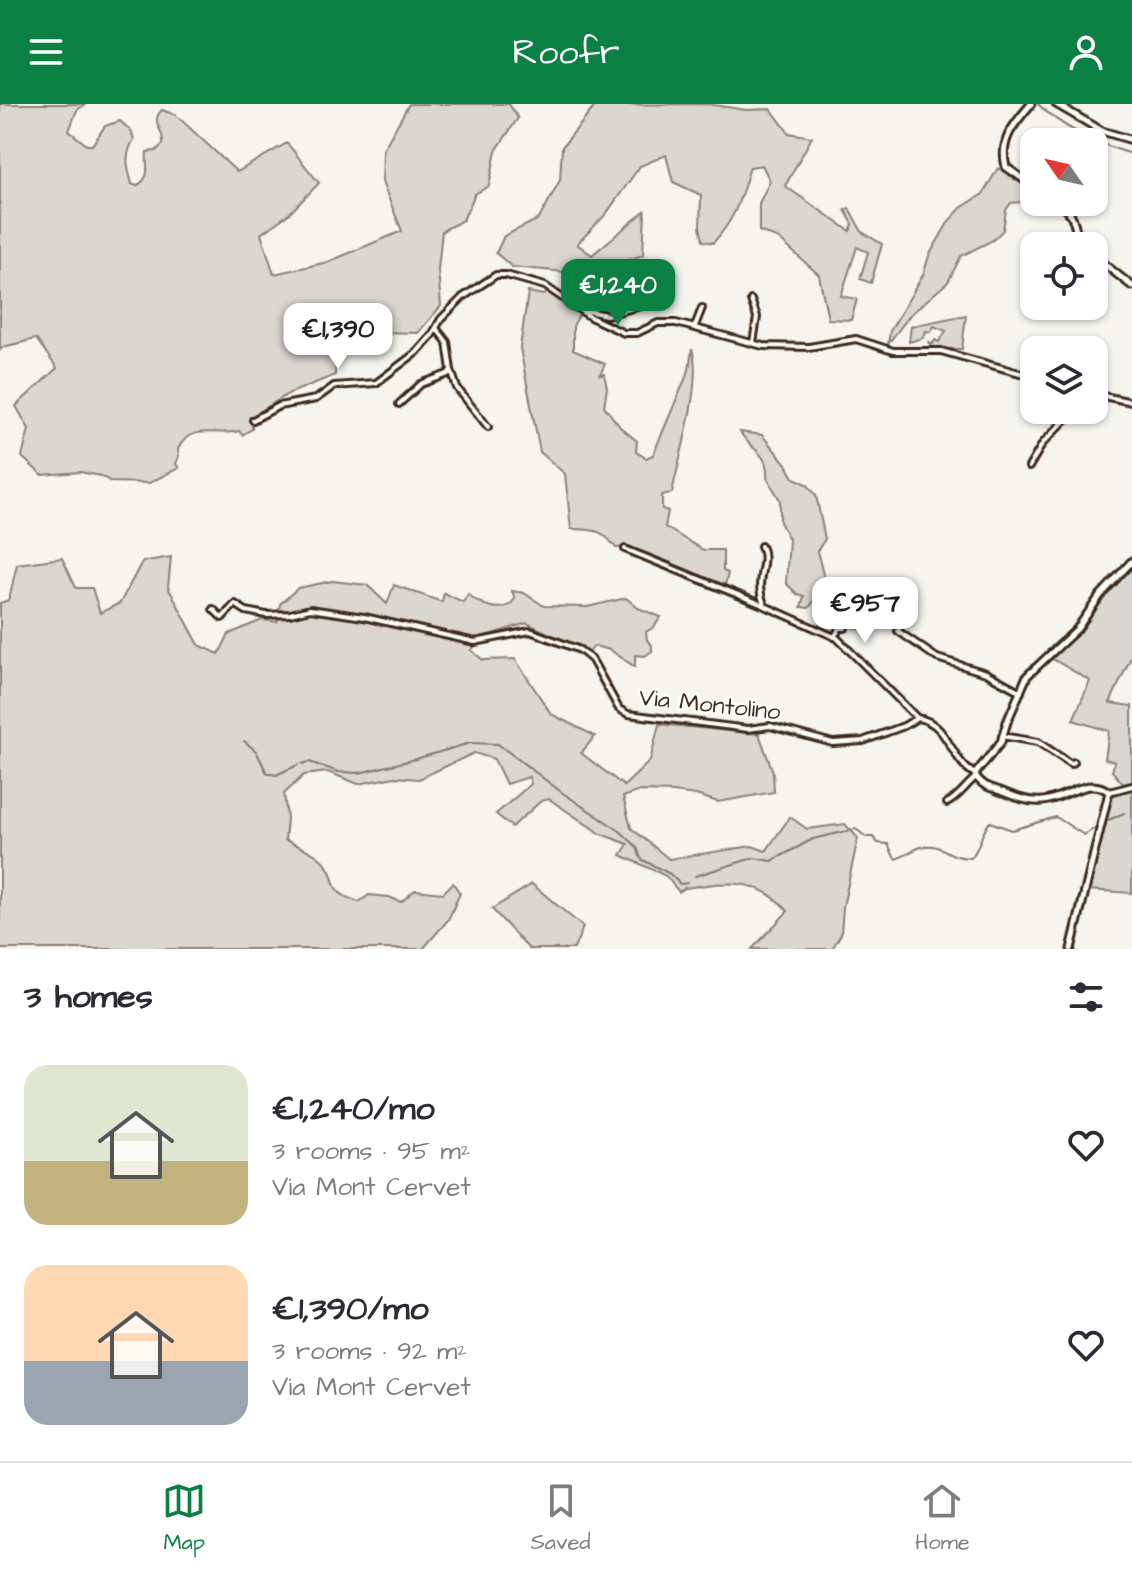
<!DOCTYPE html>
<html lang="en">
<head>
<meta charset="utf-8">
<style>
	:root { --surface:#fff; --page:#f7f7f7; --text:#2b2b33; --muted:#7c7c81; --line:#e1e1e2; --accent:#0b8043 }
	body { margin:0; font-family:"Architects Daughter",sans-serif; background:var(--page); color:var(--text); height:100vh; display:flex; flex-direction:column; font-size:30px; white-space:nowrap }
	* { box-sizing:border-box; margin:0 }
	p { font-size:26px; color:var(--muted) }
	.icon { flex:none; width:44px; height:44px; fill:none; stroke:currentColor; stroke-width:2; stroke-linecap:round; stroke-linejoin:round }
	.map { position:relative; height:845px; overflow:hidden }
	.drawer { display:flex; flex-direction:column; background:var(--surface); flex:1 }
	.drawer>* { flex:none }
	.needle { width:52px; rotate:304deg }
	.buttons { position:absolute; left:1020px; top:24px; display:grid; gap:16px }
	.buttons a { display:grid; place-items:center; width:88px; height:88px; border-radius:16px; background:var(--surface); box-shadow:0 2px 6px #0004; font-size:40px }
	.price { position:absolute; translate:-50% -68px; padding:0 18px; border-radius:16px; background:#fff; color:#222; font-size:26px; line-height:52px; filter:drop-shadow(0 2px 4px #0008) }
	.price::after { content:''; position:absolute; left:50%; top:48px; width:24px; height:18px; margin-left:-12px; background:inherit; clip-path:polygon(0 0,100% 0,50% 100%) }
	.price.on { background:var(--accent); color:#fff }
	ul { padding:0; list-style:none }
	li { display:flex; align-items:center; gap:24px; height:200px; padding:0 24px }
	li span { display:grid; place-items:center; flex:none; width:224px; height:160px; border-radius:24px; color:#555 }
	li>.icon { margin-inline-start:auto }
	span .icon { width:96px; height:96px; fill:#fffc; stroke-width:1 }
	li b { font-size:34px }
	h2 { display:flex; justify-content:space-between; align-items:center; height:96px; padding:0 24px; font-size:34px }
	header { display:flex; justify-content:space-between; align-items:center; height:104px; padding:0 24px; background:var(--accent); color:#fff; font-size:36px; font-weight:600 }
	.tabs { display:flex; justify-content:space-around; align-items:center; height:112px; border-top:2px solid var(--line); background:var(--surface); font-size:22px; color:var(--muted) }
	.tabs a { display:grid; justify-items:center; gap:4px }
	.tabs .on { color:var(--accent) }
	.map>svg:first-child { display:block }
	.green { fill:#dad6d0; stroke:#8a8077; stroke-width:2 }
	.lines { fill:none; stroke-linecap:round; stroke-linejoin:round }
	.stream { stroke:#84786e; stroke-width:2 }
	.minor-casing { stroke:#3b2a1e; stroke-width:10 }
	.tertiary-casing { stroke:#3b2a1e; stroke-width:11 }
	.minor { stroke:#fdfcf7; stroke-width:4 }
	.tertiary { stroke:#fdfcf7; stroke-width:5 }
	.labels { text-anchor:middle; stroke-width:6; stroke-linejoin:round; paint-order:stroke }
	.street-label { font-size:24px; fill:#3b2a1e; stroke:#fdfcf7 }
</style>
</head>
<body>
<header><svg class="icon" aria-label="menu" viewBox="0 0 24 24"><path d="M4 6h16M4 12h16M4 18h16"/></svg>Roofr<svg class="icon" aria-label="person" viewBox="0 0 24 24"><circle cx="12" cy="8" r="4"/><path d="M4 21q1-7 8-7t8 7"/></svg></header>
<div class="map">
<svg width="1132" height="845" viewBox="0 0 1132 845">
	<rect width="100%" height="100%" fill="#f5f4ee"/>
	<filter id="ink" filterUnits="userSpaceOnUse"><feTurbulence type="fractalNoise" baseFrequency=".0125" numOctaves="2"/><feDisplacementMap in="SourceGraphic" scale="16" xChannelSelector="R" yChannelSelector="G"/><feConvolveMatrix kernelMatrix="1 2 1 2 8 2 1 2 1" color-interpolation-filters="sRGB"/></filter>
	<g filter="url(#ink)">
		<path class="green" d="M0,0H86L77,6L69,27L87,41H92L105,22L120,17L131,27L134,35C124,52 127,62 132,80L136,82C153,73 145,62 147,48L156,47L163,40C165,26 149,18 162,6L176,11L237,68L287,39L319,79L290,109L261,130L274,170L328,158L402,127L382,78L383,46L409,0H509L518,14L496,47L489,82L475,90L463,116L442,127L438,166L441,202L418,229L377,228L336,244L335,271L288,290L252,313V325L242,331L239,327C216,333 191,318 178,345L179,352L176,360L179,364L149,379L111,378L101,372L80,368L42,371L22,353L29,325L16,302L57,264L36,235L3,243L0,246Z
			M707,0L746,6L771,5L789,29L812,33L785,82L850,127L853,120L845,106L849,104L862,128L882,140L871,179L860,175L868,148L857,143L841,192L857,195L851,216L828,215L819,171L779,135L759,127V99L770,77L762,61L750,63C740,95 736,114 713,139L703,137L700,123L701,91L673,78L666,51L640,62L606,110L577,140L592,151L645,107L643,151L586,170L512,163L496,149L504,132L539,115L560,76L562,43L596,1Z
			M998,64L1034,86V98L1050,100L1042,106L1020,98L1011,99L1006,106L1003,126L993,136L961,152L948,178L910,211L888,240L890,227L923,171L929,152L949,117L961,104L983,90Z
			M548,187L580,209L573,222V246L605,260L600,271L604,270L607,284L604,302L621,324L637,337L636,348L646,354L653,351L689,266L692,245C703,276 679,354 672,389L662,391V405L668,407L665,423L703,446H723V467L728,469L725,482C703,473 636,440 616,444C601,424 595,426 571,425L565,370L540,348L520,244L528,188L544,191Z
			M966,211L962,245H933L928,237L933,240L935,236L939,238L946,227L934,222L931,228L926,227L923,234L909,238L911,222Z
			M740,328L762,331L787,361L794,374L807,380L816,391L825,435L817,447L826,482L841,485L863,519L862,526L840,519L844,510L815,495L809,504L801,503L804,492L797,490L786,479L789,435L780,418V396L767,374C769,348 752,348 740,328Z
			M171,453L168,483L199,541L219,550L229,530L262,516L277,518L280,500L298,484L332,477L367,481L387,500L394,481L442,498L444,489L463,498L468,490C480,501 503,512 515,495L512,487L524,489L544,502L587,503L626,494L638,504L661,513L654,523L646,528L647,536L652,541V547L645,552L635,551V563L610,546L594,542L589,549L527,519L486,532L471,546L483,556L515,555L551,610L595,632L581,649L624,682L650,657L659,620L759,630L773,668L774,688L718,698L696,691L674,688L640,687L623,693L631,724L669,755L752,742L766,747L790,713L807,725L845,720L858,734L843,803L841,830L832,845H752L788,807C757,772 727,778 685,784L679,788L666,772L621,751L628,740L601,730L549,695L541,697L512,723L496,710L531,680L529,673L506,680L494,655L474,649L419,675L395,673L358,680L328,668L304,671L284,690L287,714L285,736C298,742 314,747 324,758C341,778 323,786 359,798L369,791L389,793L401,798L415,786L443,789L453,779L460,789L448,816L423,845H0V499L9,496L17,460L62,454L76,484H92L100,509L120,499L142,458Z
			M1132,461V551L1110,599L1132,602V678L1123,680L1112,667L1115,658L1105,655L1109,627L1073,616L1090,577L1051,554L1079,526L1101,494Z
			M1132,685V789L1087,786L1112,690Z
			M532,780L583,823L574,845H529L492,805Z"/>
		<g class="lines">
			<path class="stream" d="M1038,0C1063,25 1098,40 1132,50
				M244,637L256,647L267,669L276,671L298,661
				M302,660L309,658L339,668L359,669L416,655L470,639L498,640L564,690L620,727L637,743L641,755L670,770L680,780L687,779
				M1104,718L1124,709
				M695,772L753,754L772,757L813,735L856,725L866,733H873L878,739L888,740L895,755C908,752 917,740 933,742C946,744 950,754 971,754C980,744 980,730 990,718L1012,726L1056,713L1084,731L1098,722"/>
			<defs>
				<path id="minor" d="M751,196L757,213L753,239
					M584,208L588,207L607,211L641,202
					M695,222L702,204
					M451,266L457,284L488,323
					M1094,290L1132,298
					M399,300L421,280L448,270L451,266L447,238L436,224
					M253,316L279,302L316,295L334,282L376,279L417,248L432,231L441,215L463,193L496,171H506L545,182L590,213L624,229H637L658,219H676L763,242L809,243L856,235L893,247H941L1034,273
					M1029,363L1043,339L1075,306
					M761,442C770,460 752,475 765,502L837,534L917,614C949,618 950,657 975,670
					M625,445L763,501
					M213,505L222,514L235,500L246,507L266,511L290,510L310,505L364,513L475,538L530,527L580,546L592,556L619,605L628,610L748,625L770,622L833,639L863,637L904,622L917,614
					M904,512L898,527L937,554L986,569L1021,588
					M834,533L840,524H845
					M1002,632L1038,638L1071,660L1074,658
					M1109,688L1132,682
					M947,699C959,693 965,682 976,673"/>
				<path id="tertiary" d="M1031,0C1014,20 999,36 1006,63L1034,83
					M1056,0L1102,27L1132,36
					M1058,98C1081,115 1070,123 1083,142
					M1094,152L1132,182
					M1071,845L1109,688C1089,671 1065,695 1043,697C1029,699 1013,692 1000,687C989,683 980,681 975,670L1001,638L1007,618L1027,572L1077,525L1100,492L1132,457"/>
			</defs>
			<use href="#minor" class="minor-casing"/>
			<use href="#tertiary" class="tertiary-casing"/>
			<use href="#minor" class="minor"/>
			<use href="#tertiary" class="tertiary"/>
		</g>
	</g>
	<g class="labels">
		<g class="street-label">
			<text transform="translate(710 600) rotate(6)" y="8">Via Montolino</text>
		</g>
	</g>
</svg>
<div class="buttons">
<a><svg class="needle" viewBox="-14 -14 28 28"><path d="M0-13l5 13h-10z" fill="#e53935"/><path d="M0 13l5-13h-10z" fill="#7c7c81"/></svg></a>
<a><svg class="icon" aria-label="locate" viewBox="0 0 24 24"><circle cx="12" cy="12" r="6"/><path d="M12 2v4M12 18v4M2 12h4M18 12h4"/></svg></a>
<a><svg class="icon" aria-label="layers" viewBox="0 0 24 24"><path d="M12 4l9 5-9 5-9-5zM3 14l9 5 9-5"/></svg></a>
</div>
<b class="price on" style="left:618px;top:223px">€1,240</b>
<b class="price" style="left:338px;top:267px">€1,390</b>
<b class="price" style="left:865px;top:541px">€957</b>
</div>
<section class="drawer">
<h2>3 homes<svg class="icon" aria-label="filters" viewBox="0 0 24 24"><path d="M4 7h16M4 17h16"/><circle cx="9" cy="7" r="2"/><circle cx="15" cy="17" r="2"/></svg></h2>
<ul>
<li><span style="background:linear-gradient(#dfe7d0 60%,#c2b280 0)"><svg class="icon" aria-label="home" viewBox="0 0 24 24"><path d="M3 11l9-7 9 7M6 9v11h12V9"/></svg></span><div><b>€1,240/mo</b><p>3 rooms · 95 m²</p><p>Via Mont Cervet</p></div><svg class="icon" aria-label="heart" viewBox="0 0 24 24"><path d="M12 20l-8-8c-3-5 5-10 8-4 3-6 11-1 8 4z"/></svg></li>
<li><span style="background:linear-gradient(#ffd9b3 60%,#9aa5b1 0)"><svg class="icon" aria-label="home" viewBox="0 0 24 24"><path d="M3 11l9-7 9 7M6 9v11h12V9"/></svg></span><div><b>€1,390/mo</b><p>3 rooms · 92 m²</p><p>Via Mont Cervet</p></div><svg class="icon" aria-label="heart" viewBox="0 0 24 24"><path d="M12 20l-8-8c-3-5 5-10 8-4 3-6 11-1 8 4z"/></svg></li>
</ul>
</section>
<nav class="tabs">
<a class="on"><svg class="icon" aria-label="map" viewBox="0 0 24 24"><path d="M3 6l6-2 6 2 6-2v14l-6 2-6-2-6 2zM9 4v14M15 6v14"/></svg>Map</a>
<a><svg class="icon" aria-label="saved" viewBox="0 0 24 24"><path d="M7 4h10v16l-5-4-5 4z"/></svg>Saved</a>
<a><svg class="icon" aria-label="home" viewBox="0 0 24 24"><path d="M3 11l9-7 9 7M6 9v11h12V9"/></svg>Home</a>
</nav>
</body>
</html>
